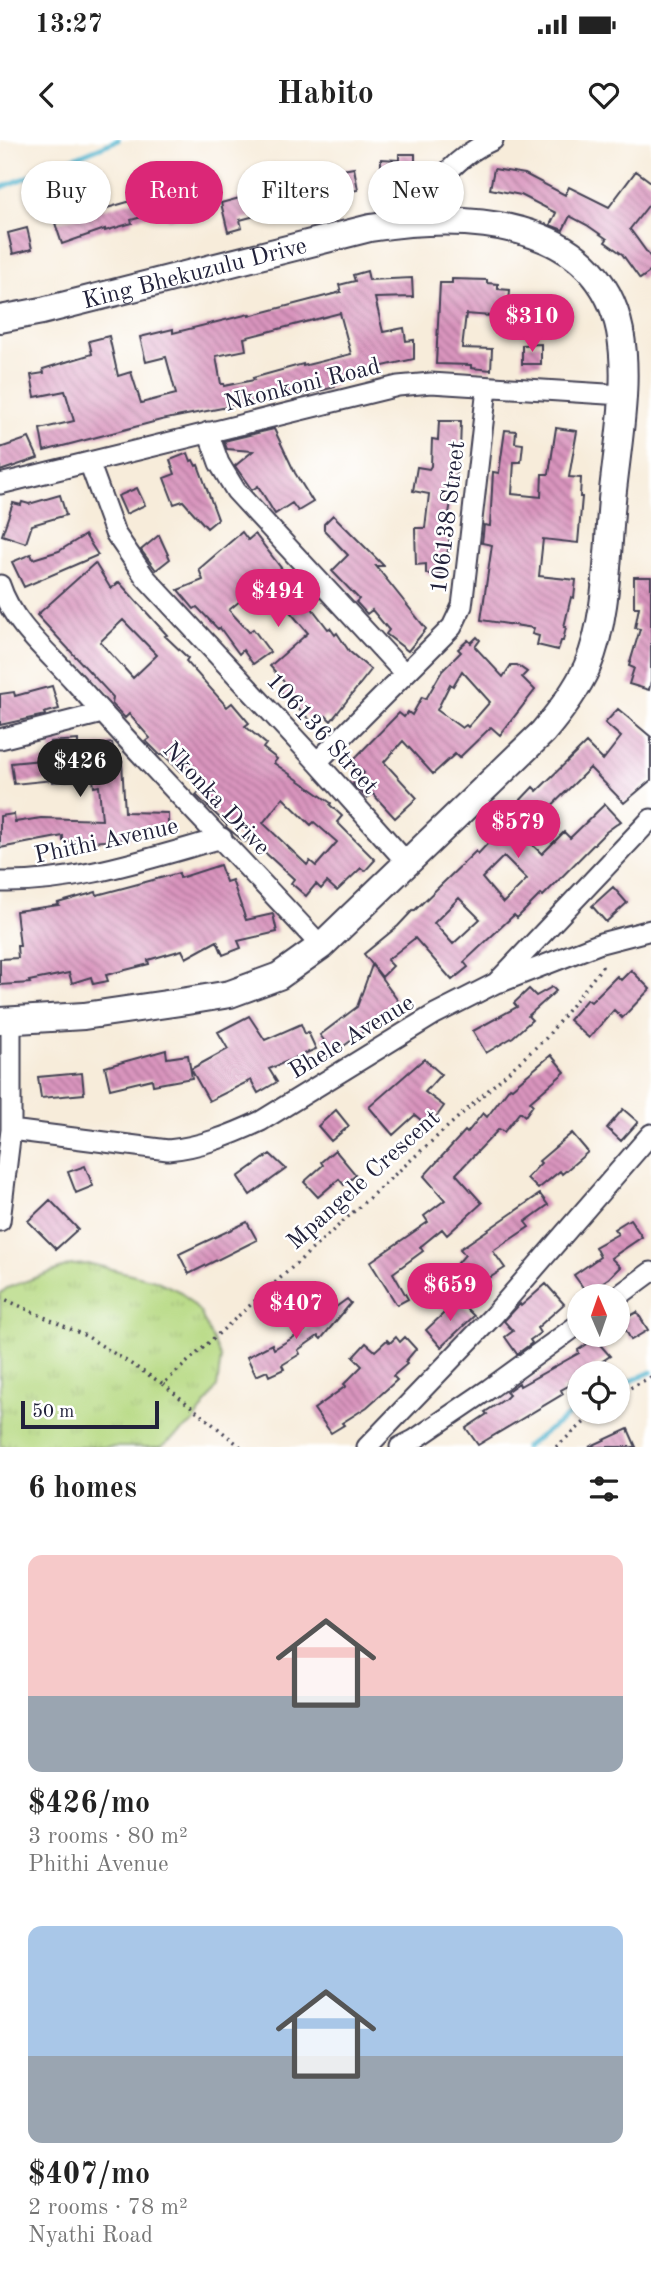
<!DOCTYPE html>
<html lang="en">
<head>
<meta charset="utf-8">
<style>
	:root { --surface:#fff; --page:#f6f6f6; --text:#222; --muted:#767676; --accent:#db2777 }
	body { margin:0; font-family:"Old Standard TT",serif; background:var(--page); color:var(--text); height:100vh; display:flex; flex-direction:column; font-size:26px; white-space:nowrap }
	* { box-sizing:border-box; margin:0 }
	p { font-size:23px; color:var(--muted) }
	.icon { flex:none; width:38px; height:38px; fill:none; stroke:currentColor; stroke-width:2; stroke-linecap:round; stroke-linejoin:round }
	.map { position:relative; height:1307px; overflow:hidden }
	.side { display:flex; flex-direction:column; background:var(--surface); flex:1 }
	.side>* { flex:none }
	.top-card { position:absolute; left:21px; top:21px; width:609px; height:63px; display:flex; gap:14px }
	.needle { width:46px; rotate:358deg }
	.tools { position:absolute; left:567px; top:1144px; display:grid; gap:14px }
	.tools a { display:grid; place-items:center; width:63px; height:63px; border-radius:50%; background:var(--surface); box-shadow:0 2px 5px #0004; font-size:35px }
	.scale { position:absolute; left:21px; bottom:18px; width:138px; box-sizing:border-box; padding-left:7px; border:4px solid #22223b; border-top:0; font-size:19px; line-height:24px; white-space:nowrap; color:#22223b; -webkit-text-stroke:5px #fff; paint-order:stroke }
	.price { position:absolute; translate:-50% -60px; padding:0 16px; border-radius:24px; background:var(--accent); color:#fff; font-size:23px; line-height:46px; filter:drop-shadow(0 2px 4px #0008) }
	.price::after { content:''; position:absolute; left:50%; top:42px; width:21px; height:16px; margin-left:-10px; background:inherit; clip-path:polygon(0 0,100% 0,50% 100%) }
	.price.selected { background:#222; color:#fff }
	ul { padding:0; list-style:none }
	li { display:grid; align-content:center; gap:14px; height:371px; padding:0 28px }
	li span { display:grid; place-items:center; height:217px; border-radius:14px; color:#555 }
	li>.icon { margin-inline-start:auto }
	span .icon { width:126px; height:126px; fill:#fffc; stroke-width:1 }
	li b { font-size:30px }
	h2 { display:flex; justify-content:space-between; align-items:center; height:84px; padding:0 28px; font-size:30px }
	.tag { padding:0 24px; border-radius:32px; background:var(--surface); box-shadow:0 2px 5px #0004; font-size:24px; line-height:63px }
	.tag.selected { background:var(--accent); color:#fff }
	.status { display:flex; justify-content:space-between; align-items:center; height:49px; padding:0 35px; background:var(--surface); direction:ltr }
	.status svg { height:19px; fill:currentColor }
	header { display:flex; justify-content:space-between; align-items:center; height:91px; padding:0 28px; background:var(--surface); font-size:32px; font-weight:800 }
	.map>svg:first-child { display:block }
	.grass { fill:url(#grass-tufts); stroke:#6c7e5e; stroke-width:2 }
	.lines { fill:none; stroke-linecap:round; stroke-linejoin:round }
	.stream { stroke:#4eb3cd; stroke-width:5 }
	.building { fill:url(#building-back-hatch); fill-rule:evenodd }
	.street-casing { stroke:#424053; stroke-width:23 }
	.secondary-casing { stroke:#424053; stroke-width:30 }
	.path { stroke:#424053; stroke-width:3.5; stroke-dasharray:2 5; stroke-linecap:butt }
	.street { stroke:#fff; stroke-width:19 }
	.secondary { stroke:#fff; stroke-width:26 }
	.labels { text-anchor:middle; stroke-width:5; stroke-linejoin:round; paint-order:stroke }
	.street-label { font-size:24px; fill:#22223b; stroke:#fff }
</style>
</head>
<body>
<div class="status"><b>13:27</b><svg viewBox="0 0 49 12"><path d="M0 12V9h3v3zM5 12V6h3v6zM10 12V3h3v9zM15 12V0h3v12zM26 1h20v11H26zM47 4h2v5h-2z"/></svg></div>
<header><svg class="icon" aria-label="back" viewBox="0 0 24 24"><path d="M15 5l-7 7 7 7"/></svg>Habito<svg class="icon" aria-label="heart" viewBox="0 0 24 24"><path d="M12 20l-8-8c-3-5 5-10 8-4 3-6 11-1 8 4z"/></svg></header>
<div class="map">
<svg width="651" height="1307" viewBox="0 0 651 1307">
	<defs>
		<pattern id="grass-tufts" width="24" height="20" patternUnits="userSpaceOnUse" patternTransform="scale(1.75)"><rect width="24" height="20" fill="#b6d981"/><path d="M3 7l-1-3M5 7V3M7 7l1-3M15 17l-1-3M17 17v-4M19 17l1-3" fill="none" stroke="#9cba70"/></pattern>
		<pattern id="building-back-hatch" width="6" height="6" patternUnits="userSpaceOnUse" patternTransform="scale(1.75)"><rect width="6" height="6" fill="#d994bd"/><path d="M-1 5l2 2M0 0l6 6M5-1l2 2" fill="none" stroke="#b0789b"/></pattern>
	</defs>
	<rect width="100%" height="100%" fill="#fff"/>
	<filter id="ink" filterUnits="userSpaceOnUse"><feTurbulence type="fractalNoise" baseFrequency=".0143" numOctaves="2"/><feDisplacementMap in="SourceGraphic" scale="14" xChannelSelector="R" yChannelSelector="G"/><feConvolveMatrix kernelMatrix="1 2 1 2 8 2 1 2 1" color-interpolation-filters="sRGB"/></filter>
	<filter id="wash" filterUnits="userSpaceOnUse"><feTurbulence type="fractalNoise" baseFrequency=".00686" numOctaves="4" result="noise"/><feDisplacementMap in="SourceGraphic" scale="28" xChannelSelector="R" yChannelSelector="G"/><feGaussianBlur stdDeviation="1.57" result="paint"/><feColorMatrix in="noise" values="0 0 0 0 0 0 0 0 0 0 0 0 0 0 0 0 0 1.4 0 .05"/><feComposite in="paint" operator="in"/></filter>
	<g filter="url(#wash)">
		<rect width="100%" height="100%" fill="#f7ecda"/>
		<path class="grass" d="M91,1124L155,1140L181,1152L200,1172L221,1218L217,1247L194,1282L161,1307H0V1154L7,1148L71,1125Z"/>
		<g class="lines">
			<path class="stream" d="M0,48L118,0
				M618,1247L651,1232
				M525,1307L579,1268"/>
		</g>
		<g id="blocks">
			<path class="building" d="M399,14H415V47H398V39H381V19L399,20Z
				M354,28L358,50L329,54L325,33Z
				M494,29L525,34L565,55L569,47L609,67L636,31L651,42V62L630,89L651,118V131L640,139L622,114L605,102L607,99L587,85L570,76L563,90L550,85L556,73L521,55L490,49Z
				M287,31L295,63L254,73L255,76L240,80L242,88L228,92L221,63L266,51L262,38Z
				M203,53L207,68L168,80L163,64Z
				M145,57L149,75L131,80L132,83L105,91V89L62,104L55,83Z
				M27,88L32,109L13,114L8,93Z
				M367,131L369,140L412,138L413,157L375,158L383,192L404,188L406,201L414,200V219L348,234V236L333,240L335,247L300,256L298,250L258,261L161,280L44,311L40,289L74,281L65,251L35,257L31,235L44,233L43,229L92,214L89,201L109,196L118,236L131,232L141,263L176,254L166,217L146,222L140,197L173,189V193L249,174V176L341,152L339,145L355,141L353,135ZM340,173L351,214L303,226V224L253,238L254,240L224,246V244H221L216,216L246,210L244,198Z
				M452,139L487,140V143L498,144V149L510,150L509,163L536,164L535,185L517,184V178L466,174L462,208L492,209L491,230L471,228V225L436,224L440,143H452Z
				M541,204V224H522V205Z
				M439,281H461L460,311L447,385H451L445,433L426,434V424L416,425L415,388H425L429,354L413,351L417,327L429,329L431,326L432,299L438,300Z
				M556,288L577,291L569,337L581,338L580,357H582L578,403L543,399L539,436L576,440L574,458L571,457L564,487H566L563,501H561L558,510L537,505L539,496L532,494L534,488L481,480L492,405L482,403L484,385L490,386L493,332L499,333L505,290L516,291L515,303L523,304L521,322H514L512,354L541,357L542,334H549Z
				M274,289L295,333L313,362L298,371L292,363L275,374L258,346L252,350L235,326L253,311L227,309L224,301Z
				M29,298L38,318L0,331V308Z
				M188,313L191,321L193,320L196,326L198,325L218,379L207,388L183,361L174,364L164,338L175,334L170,320Z
				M137,348L145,365L126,374L118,356Z
				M60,355L66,375L32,385L26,403L2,395L13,363L21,365L22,362L29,364Z
				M333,375L384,426H376L426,489L408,511L386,494L389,490L372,470L367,474L356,462L359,459L332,431L348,415L324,390V384Z
				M242,392L248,400L255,394L328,489L330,488L335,495L337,493L349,511L371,530L331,581L326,576L316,586L280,551L286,544L270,526L308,493L264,441L229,470L249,492L253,489L270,512L253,524L243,510L239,514L220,488L218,489L197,467L194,469L178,450L203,440L199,429Z
				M85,395L98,415L24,447L12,422L31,414L33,419L59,411Z
				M159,395L170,419L156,430L141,410Z
				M95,423L111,449L119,442L167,495L165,496L188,518L186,521L227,567L232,563L249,583L245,586L266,604L263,608L277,619L274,623L331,663L330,665L342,676L337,682L375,720L365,731L361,728L337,751L327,742L321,749L316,744L306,756L291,743L294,739L249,698L245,702L226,687L227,685L196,655L205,646L185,626L180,631L164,615H160L146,601L150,598L129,574L125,578L112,564L113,557L37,475ZM123,480L157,515L133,538L100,502ZM283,658L311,685L314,682L337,702L316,726L310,721L307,725L263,683Z
				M634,437H651V541L649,550L629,544L634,528L629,526L640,489L635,488L639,467H634Z
				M477,497L480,500L475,507L503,537L511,525H517L527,532L522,537L535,550L500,595L491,587L459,618L455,614L433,634L403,601L384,622L417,658L395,678L372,653L367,658L353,644L364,633L352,621L399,573L404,577L408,572L412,575L422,557L426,559L442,531L461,512L458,509L468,500L471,503ZM462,531L490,562L468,587L466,585L462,588L437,570L450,544L453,546Z
				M52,546L59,569L44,573L45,575L0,585V554L14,552L15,556Z
				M618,569L651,597V640L624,663L590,628L522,695L542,714L564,692L570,698L605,664L621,681L606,692L543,756L541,754L517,778L514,775L464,822L468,827L452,840L415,798L387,820L393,826L382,837L364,814L398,786L413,770L414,771L476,711L478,714L518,671L514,667L533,647L537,651L586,603L603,620L621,597L605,583ZM504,716L527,739L503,763L482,738ZM459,758L480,779L453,804L434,783Z
				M78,600V608L112,603L118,627L122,623L125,672L168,673V692H130V699L91,702L63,701V696L0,708V676L14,674L15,682L41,678L102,680L99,646L94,647L93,639L53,642V640L14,644L11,623L52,619L50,602Z
				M220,725L226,742L232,740L246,780L273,774L277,792L238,801L241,808L223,815L217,801L186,818L182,810L148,820L149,824L106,835L108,841L93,844L91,837L72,843L69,833L29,841L30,843L0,845V819L18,818L17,806H20L16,771L59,765L58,763L96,752L97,755L179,733L180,738Z
				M613,747L627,763L606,782L592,766Z
				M372,825L401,865L334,913L320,895L357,867Z
				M631,830L650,849L622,878L614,870L589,898L569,880L587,859L591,862L617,836L621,840Z
				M552,847L556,851L528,876L532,880L513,897L486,913L473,891L517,867L514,863L529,849L536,856Z
				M249,876L265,900L301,884L305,894L308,892L316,909L269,929L277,942L258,953L251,940L209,961L191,929L228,909L218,892Z
				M166,910L167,918L188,915L192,938L153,945L152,939L110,949L105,927Z
				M551,915L565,932L530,962L533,965L525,976L520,972L504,992L499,989L456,1034L482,1063L447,1095L442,1089L420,1107L423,1111L393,1133L408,1159L397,1165L370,1122L428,1082L424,1076L445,1060L424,1036L465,991L467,993L483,973L487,977L510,947L512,948Z
				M424,919L441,934L425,952L444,966L429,987L415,975L393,995L369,967Z
				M82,933L84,954L41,958L38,937Z
				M623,969L638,982L621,1001L607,988Z
				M336,970L349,986L331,1001L318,986Z
				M572,993L588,1012L562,1034L560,1031L538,1049L527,1038L541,1023L539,1021Z
				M335,1010L356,1035L344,1045L339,1039L318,1057L304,1042L323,1025L321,1022Z
				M270,1014L286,1029L250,1055L238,1037Z
				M85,1026L93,1046L76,1053L68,1032Z
				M540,1054L548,1065L525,1082L529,1087L493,1111L505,1128L461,1156L443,1140L465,1115L460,1109Z
				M50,1060L78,1089L56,1109L28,1081Z
				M630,1079L642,1097L611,1118L620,1127L609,1138L587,1153L574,1135L600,1117L595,1107L618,1094L614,1089Z
				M247,1082L257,1100L189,1134L179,1114Z
				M546,1144L564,1164L537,1188L540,1193L530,1200L532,1203L517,1214L505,1197L513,1191L504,1181L520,1164L521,1166Z
				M329,1159L336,1167L347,1159L351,1163L321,1199L318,1196L298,1210L300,1214L282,1225L284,1229L269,1236L267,1231L256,1236L247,1217L272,1204L274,1209L309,1188L321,1179L315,1171Z
				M458,1160L474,1176L441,1207L426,1190Z
				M637,1172L648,1190L631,1200L621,1181Z
				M396,1197L400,1202L405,1197L416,1209L405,1222L407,1224L393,1236L397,1240L367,1267L342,1283L344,1285L331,1293L314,1269L346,1246L344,1244L362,1226L353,1217L366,1203L375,1211L387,1200L390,1203Z
				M595,1199L610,1216L583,1234H579V1236L569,1243L570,1245L561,1250L563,1254L478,1305L466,1288L487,1274L485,1272L505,1259L509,1255L506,1252L519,1243L520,1246L579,1213L578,1210Z
				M628,1289L636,1307H589Z"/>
		</g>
	</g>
	<g filter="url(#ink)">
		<use href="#blocks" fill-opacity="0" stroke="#424053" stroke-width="2"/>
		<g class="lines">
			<defs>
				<path id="street" d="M407,82C431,50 454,16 493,0
					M208,292L219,323L236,351L405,534
					M89,322L115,393L145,437L317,622L408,724
					M0,344L398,246L431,243L622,255
					M0,445C12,483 48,512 74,541C154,631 239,717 321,806
					M0,599L102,573
					M317,622L452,487L462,466L464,450L487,248
					M0,742C75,744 150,718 222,698
					M501,842L601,803L651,790
					M11,990L168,1010C201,1007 231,995 261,981L435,874L496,843L651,679
					M0,1081L11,990V881
					M617,1157L651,1132
					M367,1307L493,1176L651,994
					M400,1307L414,1300L489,1249L579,1184"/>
				<g id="secondary">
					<path id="s1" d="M0,179L42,171L370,88C462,73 597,76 620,191C630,243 617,307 612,360C607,413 608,478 587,527C576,551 560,572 543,592L321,806L279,836L230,854L187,861L84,876L0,881"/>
				</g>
			</defs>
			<use href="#street" class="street-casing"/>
			<use href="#secondary" class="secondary-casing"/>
			<path class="path" d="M0,1157L88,1197L163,1244L546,898L602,827V822
				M163,1244L241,1307
				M618,1254L651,1237
				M556,1307L596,1272"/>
			<use href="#street" class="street"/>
			<use href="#secondary" class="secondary"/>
		</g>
	</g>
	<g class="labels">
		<g class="street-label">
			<text dy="8" stroke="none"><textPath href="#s1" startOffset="200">King Bhekuzulu Drive</textPath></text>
			<text transform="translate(302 244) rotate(-14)" y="8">Nkonkoni Road</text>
			<text transform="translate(447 377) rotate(-83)" y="8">106138 Street</text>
			<text transform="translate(323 593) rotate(48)" y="8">106136 Street</text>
			<text transform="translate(217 658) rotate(47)" y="8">Nkonka Drive</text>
			<text transform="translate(106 700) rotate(-12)" y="8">Phithi Avenue</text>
			<text transform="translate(351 896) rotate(-31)" y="8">Bhele Avenue</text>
			<text transform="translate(363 1039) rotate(-42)" y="8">Mpangele Crescent</text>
		</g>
	</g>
</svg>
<div class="tools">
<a><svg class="needle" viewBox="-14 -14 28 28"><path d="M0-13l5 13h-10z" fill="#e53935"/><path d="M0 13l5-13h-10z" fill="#767676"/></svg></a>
<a><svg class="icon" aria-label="locate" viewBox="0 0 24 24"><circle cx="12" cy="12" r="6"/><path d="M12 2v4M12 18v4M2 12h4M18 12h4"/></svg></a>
</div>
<div class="scale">50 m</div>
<b class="price" style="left:532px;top:214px">$310</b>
<b class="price" style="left:278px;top:489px">$494</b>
<b class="price selected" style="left:80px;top:659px">$426</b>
<b class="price" style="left:518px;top:720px">$579</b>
<b class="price" style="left:450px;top:1183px">$659</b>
<b class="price" style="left:296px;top:1201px">$407</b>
<div class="top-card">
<a class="tag">Buy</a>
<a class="tag selected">Rent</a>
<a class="tag">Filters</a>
<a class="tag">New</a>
</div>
</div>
<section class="side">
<h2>6 homes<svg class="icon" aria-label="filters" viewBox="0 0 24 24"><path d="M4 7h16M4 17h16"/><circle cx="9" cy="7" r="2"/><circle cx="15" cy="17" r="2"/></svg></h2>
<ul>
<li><span style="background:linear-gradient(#f6c9c9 65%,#9aa5b1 0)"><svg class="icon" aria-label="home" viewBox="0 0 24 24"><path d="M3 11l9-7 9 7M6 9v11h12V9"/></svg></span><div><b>$426/mo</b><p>3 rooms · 80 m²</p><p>Phithi Avenue</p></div></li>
<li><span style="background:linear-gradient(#a9c7e8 60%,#9aa5b1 0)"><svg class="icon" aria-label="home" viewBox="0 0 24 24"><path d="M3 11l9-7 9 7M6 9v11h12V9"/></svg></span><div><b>$407/mo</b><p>2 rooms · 78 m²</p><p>Nyathi Road</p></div></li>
</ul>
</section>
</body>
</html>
